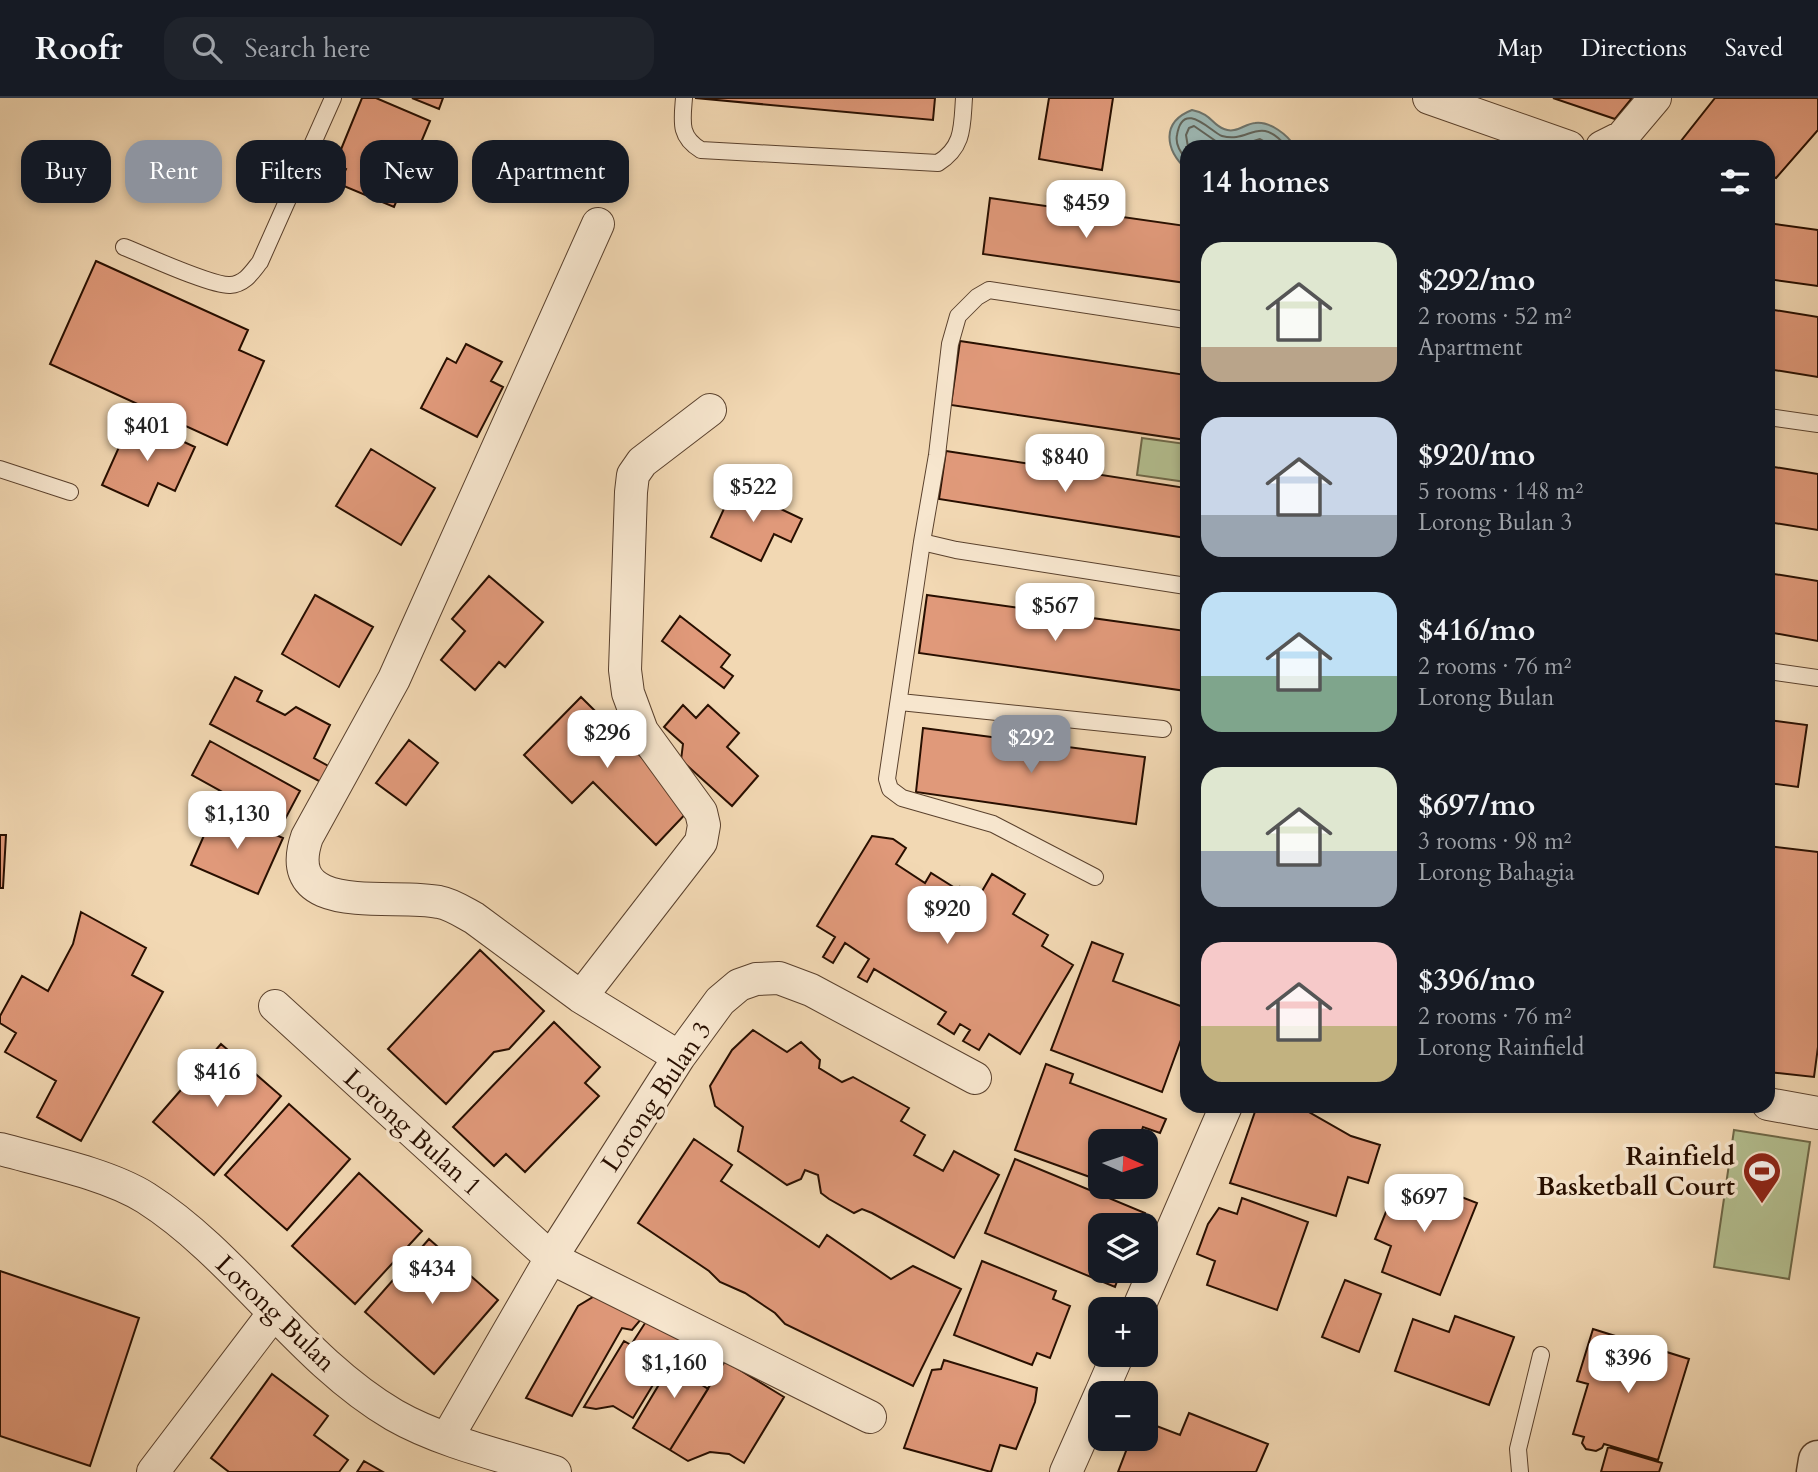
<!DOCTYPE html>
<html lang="en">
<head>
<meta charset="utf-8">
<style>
	:root { --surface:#171b24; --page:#20242c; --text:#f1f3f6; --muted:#9ea1a6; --line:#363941; --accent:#8c9099 }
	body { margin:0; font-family:Cardo,serif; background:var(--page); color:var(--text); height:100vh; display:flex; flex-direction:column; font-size:26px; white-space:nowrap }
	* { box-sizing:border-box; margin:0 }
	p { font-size:23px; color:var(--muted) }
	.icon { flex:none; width:38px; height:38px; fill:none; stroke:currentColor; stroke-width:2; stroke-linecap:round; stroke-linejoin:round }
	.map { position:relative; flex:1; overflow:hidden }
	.drawer { position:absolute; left:1180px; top:42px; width:595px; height:973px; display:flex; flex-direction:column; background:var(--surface); border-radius:21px; box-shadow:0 4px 10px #0003 }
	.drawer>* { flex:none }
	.guide { position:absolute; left:21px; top:42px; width:665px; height:63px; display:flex; gap:14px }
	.needle { width:46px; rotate:93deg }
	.tools { position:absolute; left:1088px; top:1031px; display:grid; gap:14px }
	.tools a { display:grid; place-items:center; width:70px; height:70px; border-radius:14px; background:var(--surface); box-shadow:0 4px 10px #0003; font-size:35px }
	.price { position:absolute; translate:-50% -60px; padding:0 16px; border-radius:14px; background:#fff; color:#222; font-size:23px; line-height:46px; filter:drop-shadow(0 2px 4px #0008) }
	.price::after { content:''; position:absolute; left:50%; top:42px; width:21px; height:16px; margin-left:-10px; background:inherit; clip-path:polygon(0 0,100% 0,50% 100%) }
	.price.on { background:var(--accent); color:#fff }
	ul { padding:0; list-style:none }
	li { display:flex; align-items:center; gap:21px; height:175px; padding:0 21px }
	li span { display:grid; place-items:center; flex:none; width:196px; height:140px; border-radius:21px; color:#555 }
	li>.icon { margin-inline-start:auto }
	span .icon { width:84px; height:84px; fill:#fffc; stroke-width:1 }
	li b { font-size:30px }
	h2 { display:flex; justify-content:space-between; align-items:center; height:84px; padding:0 21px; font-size:30px }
	.chip { padding:0 24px; border-radius:21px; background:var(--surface); box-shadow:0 4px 10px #0003; font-size:24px; line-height:63px }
	.chip.on { background:var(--accent); color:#fff }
	header { display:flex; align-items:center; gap:42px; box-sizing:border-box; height:98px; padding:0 35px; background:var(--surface); border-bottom:2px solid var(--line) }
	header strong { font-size:33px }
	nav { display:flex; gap:38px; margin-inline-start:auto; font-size:24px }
	.search { width:490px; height:63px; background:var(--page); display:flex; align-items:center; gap:18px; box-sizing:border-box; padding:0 24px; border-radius:21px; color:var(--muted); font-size:26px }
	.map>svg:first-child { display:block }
	.green { fill:#b4c091; stroke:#6e6848; stroke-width:2 }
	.water { fill:#9db8b4; stroke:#6e746c; stroke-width:2 }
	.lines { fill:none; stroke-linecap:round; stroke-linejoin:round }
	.shore { stroke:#62645a; stroke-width:2 }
	.building { fill:#e0997a; stroke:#280f00; stroke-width:2 }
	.service-casing { stroke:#5a412d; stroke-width:18 }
	.minor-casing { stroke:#5a412d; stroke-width:34 }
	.tertiary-casing { stroke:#5a412d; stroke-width:41 }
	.service { stroke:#f7e6ce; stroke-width:16 }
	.minor { stroke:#f7e6ce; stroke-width:32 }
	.tertiary { stroke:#f7e6ce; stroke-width:38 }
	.labels { text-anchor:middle; stroke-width:7; stroke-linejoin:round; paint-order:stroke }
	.street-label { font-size:26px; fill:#280f00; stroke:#f7e6ce }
	.poi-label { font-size:26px; font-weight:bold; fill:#280f00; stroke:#f7e6ce; text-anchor:end }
</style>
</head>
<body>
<header>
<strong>Roofr</strong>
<div class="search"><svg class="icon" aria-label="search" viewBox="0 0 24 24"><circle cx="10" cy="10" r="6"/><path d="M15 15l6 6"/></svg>Search here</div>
<nav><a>Map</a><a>Directions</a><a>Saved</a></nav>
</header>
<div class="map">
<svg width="1818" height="1374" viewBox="0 0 1818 1374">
	<rect width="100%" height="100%" fill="#f2d8b3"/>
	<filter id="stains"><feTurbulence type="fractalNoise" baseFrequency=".00286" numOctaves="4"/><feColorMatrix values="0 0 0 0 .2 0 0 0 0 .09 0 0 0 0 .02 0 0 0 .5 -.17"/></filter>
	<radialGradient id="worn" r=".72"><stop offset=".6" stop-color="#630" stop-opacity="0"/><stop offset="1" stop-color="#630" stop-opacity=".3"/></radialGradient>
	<path class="green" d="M1142,340L1186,346V384L1137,377Z
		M1734,1032L1810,1044L1789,1181L1714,1169Z"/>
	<path class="water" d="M1192,12C1212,16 1211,26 1224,31C1236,36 1244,26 1255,25C1270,23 1288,37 1295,49H1186V71C1165,51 1161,24 1192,12Z"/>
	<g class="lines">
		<path class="shore" d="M1188,49L1186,37L1189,30L1194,28L1220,46L1238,48L1260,41L1274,49
			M1186,61C1180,54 1175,46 1177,37C1183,0 1212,35 1222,38C1250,46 1258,15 1287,49"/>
	</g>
	<path class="building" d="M362,0H376L430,23L394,109L339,86L346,71L335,66Z
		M412,0H443L439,11Z
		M695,0H935L933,22Z
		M1049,0H1113L1102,72L1039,61Z
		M1553,0H1632L1615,21Z
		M1715,0H1818V32L1776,80L1768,77V49L1677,48Z
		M990,100L1186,128V185L983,156Z
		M1768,125L1818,132V188L1768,181Z
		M96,163L248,232L239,252L264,263L227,347L50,266Z
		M1768,211L1818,219V279L1768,271Z
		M960,243L1186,277V342L951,307Z
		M466,246L502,264L491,283L503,289L477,339L421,310L447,260L456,265Z
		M132,320L195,349L175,393L158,385L148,408L102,387Z
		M371,351L435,390L401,447L336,408Z
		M946,353L1186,390V440L939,401Z
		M1768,368L1818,376V432L1768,424Z
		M734,389L802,421L791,444L774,436L761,463L711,439Z
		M1768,475L1818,483V543L1768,534Z
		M489,478L543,524L505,569L499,564L475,592L441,562L465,533L452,521Z
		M315,497L373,529L339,589L282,556Z
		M927,497L1186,533V593L919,555Z
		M680,518L730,557L721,569L733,578L724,590L662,543Z
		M235,579L262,593L257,603L285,617L296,609L330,627L314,660L330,669L323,685L210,626Z
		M581,599L692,709L656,747L593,684L572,705L524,657Z
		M683,607L696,620L708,607L739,635L727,649L758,678L732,708L681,662L683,646L664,629Z
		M1768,622L1807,627L1798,689L1768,685Z
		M923,630L1145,659L1136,726L916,694Z
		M409,642L438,665L406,707L376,685Z
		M210,643L300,693L282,727L192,677Z
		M216,710L283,740L258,796L191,767Z
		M0,737H6L3,790H0Z
		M872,738L893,741L906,750L896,766L925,785L931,775L955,790L947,803L951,805L960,789L978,800L992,776L1025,796L1013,816L1048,837L1042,848L1073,867L1020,956L989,936L979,952L963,943L970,932L960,926L954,936L938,926L946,914L874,871L867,884L858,879L869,861L845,845L833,865L823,859L835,839L817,828Z
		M1768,748L1818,754V949L1814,979L1768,974Z
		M81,814L146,850L132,877L163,894L81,1043L37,1019L56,983L5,954L16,935L0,925V918L22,878L48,893L73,846Z
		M1092,844L1123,856L1113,883L1186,910V928L1162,994L1051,952Z
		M480,852L544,913L509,951L494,954L446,1006L388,951Z
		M554,924L600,969L585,985L599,998L525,1074L506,1056L494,1068L453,1029Z
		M753,932L787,954L801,944L820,962L819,970L842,984L853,979L909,1010L901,1023L925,1037L914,1057L943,1073L954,1053L999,1077L954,1160L872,1115L862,1111L854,1115L829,1101L821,1095L818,1077L805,1072L801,1081L787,1087L738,1053L743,1029L715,1008L710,988L732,952Z
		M221,946L281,998L214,1077L153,1024Z
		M1046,966L1073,976L1070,985L1166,1021L1160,1035L1143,1029L1138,1043H1101V1083L1015,1052Z
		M289,1006L350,1061L287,1132L225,1077Z
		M1257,1008H1312L1309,1014L1351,1038L1380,1047L1368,1085L1348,1079L1336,1118L1230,1085Z
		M694,1041L732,1067L721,1083L819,1149L827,1137L891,1181L913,1168L961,1191L913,1288L785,1226L775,1215L745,1195L720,1184L709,1173L638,1125Z
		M1146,1048L1152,1050L1146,1066Z
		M1015,1061L1145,1115L1140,1127H1101V1172H1121L1115,1189L985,1135Z
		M359,1075L422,1133L355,1206L292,1148Z
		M1410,1079L1477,1105L1440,1197L1382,1174L1391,1148L1375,1141L1392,1099L1401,1102Z
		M1115,1088H1138L1135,1096Z
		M1242,1100L1308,1124L1277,1212L1207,1187L1215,1163L1197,1156L1208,1126L1219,1110L1237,1116Z
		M429,1141L498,1202L434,1276L365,1214Z
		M982,1163L1056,1193L1053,1201L1070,1208L1050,1260L1037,1255L1032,1267L954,1237Z
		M0,1173L139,1220L90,1368L0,1338Z
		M1345,1182L1381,1196L1359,1254L1322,1239Z
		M603,1193L642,1220L632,1232L622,1230L572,1318L526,1300L578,1208Z
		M1455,1218L1514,1239L1489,1307L1395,1273L1413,1221L1449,1234Z
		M647,1222L680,1242L633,1320L613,1308L596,1311L584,1309L624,1243L631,1247Z
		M1593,1231L1689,1261L1658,1362L1604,1346L1602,1350L1596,1353L1586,1351L1582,1345L1584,1339L1573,1336L1588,1286L1577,1283Z
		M682,1248L710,1265L699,1285L708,1291L670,1352L633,1330Z
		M944,1262L1037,1290L1035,1304L1016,1351L1000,1347L991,1374L904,1350L932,1272L941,1271Z
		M725,1263L784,1299L744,1365L729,1356L710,1354L688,1363L670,1352Z
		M272,1276L328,1318L314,1337L348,1362L339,1374H229L211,1360Z
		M1189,1315L1268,1346L1256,1374H1118L1131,1340H1146V1324L1180,1337Z
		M1608,1349L1662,1365L1659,1374H1601Z
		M364,1363L383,1374H357Z"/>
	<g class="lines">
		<defs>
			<path id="service" d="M684,0C682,24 679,39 701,52L938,65C964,49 962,28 964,0
				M124,149C145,157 211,188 230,187C245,186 252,174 260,164L333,0
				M1768,319L1818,326
				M0,371L70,394
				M922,444L956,452L1186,488
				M1768,573L1818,580
				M900,604L1163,631
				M1095,779L993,726L902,700L890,691L887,681L922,444L937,357L950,246L958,218L977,199L989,192L1186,222
				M1520,1374L1518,1351L1541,1257"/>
			<path id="minor" d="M1429,0L1569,49
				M1602,49L1622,39L1655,0
				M598,126L394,581L307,739C279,821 392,794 439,804C451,806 463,814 474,820L581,899L679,959
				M581,899L701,744L704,727L701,714L642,633L628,595L625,572L631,394L633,377L642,364L710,312
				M275,908L551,1160L870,1319
				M1768,1006L1818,1015
				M0,1051C44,1063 108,1076 146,1100C237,1158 300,1262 394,1317C441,1344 503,1358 555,1374
				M1138,1211L1226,1008
				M1101,1295L1118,1256
				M447,1340L551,1160L679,959L720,903L739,887L756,881L779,880L811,892L975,980
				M153,1374L273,1216
				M1066,1374L1101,1295"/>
			<path id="tertiary" d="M1816,1374L1818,1362"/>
		</defs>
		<use href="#service" class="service-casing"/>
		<use href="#minor" class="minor-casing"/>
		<use href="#tertiary" class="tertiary-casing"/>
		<use href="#service" class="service"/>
		<use href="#minor" class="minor"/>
		<use href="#tertiary" class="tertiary"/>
	</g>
	<defs>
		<symbol id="stadium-pin" viewBox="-11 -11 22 30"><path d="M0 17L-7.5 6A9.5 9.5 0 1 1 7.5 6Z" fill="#8f2418" stroke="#f7e6ce"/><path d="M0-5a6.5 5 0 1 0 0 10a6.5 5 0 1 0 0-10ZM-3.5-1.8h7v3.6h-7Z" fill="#fff"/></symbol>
	</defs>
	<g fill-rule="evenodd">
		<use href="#stadium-pin" x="1740" y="1051" width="44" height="60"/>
	</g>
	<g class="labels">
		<g class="street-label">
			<text transform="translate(656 998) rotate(-56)" y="9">Lorong Bulan 3</text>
			<text transform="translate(413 1034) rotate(42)" y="9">Lorong Bulan 1</text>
			<text transform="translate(276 1215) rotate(44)" y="9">Lorong Bulan</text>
		</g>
		<g class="poi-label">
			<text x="1735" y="1067">Rainfield<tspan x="1735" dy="30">Basketball Court</tspan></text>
		</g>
	</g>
	<rect width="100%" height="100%" filter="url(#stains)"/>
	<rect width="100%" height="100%" fill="url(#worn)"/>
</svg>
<div class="tools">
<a><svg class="needle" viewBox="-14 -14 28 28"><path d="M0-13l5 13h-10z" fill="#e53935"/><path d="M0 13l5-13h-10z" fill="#9ea1a6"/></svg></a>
<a><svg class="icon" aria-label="layers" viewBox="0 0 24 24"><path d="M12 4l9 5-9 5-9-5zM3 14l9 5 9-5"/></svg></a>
<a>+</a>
<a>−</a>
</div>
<b class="price" style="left:1086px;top:142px">$459</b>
<b class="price" style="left:147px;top:365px">$401</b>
<b class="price" style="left:1065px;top:396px">$840</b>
<b class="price" style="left:753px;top:426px">$522</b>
<b class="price" style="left:1055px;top:545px">$567</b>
<b class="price" style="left:607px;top:672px">$296</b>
<b class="price on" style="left:1031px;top:677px">$292</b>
<b class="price" style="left:237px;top:753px">$1,130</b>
<b class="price" style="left:947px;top:848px">$920</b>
<b class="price" style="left:217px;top:1011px">$416</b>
<b class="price" style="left:1424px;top:1136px">$697</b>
<b class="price" style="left:432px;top:1208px">$434</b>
<b class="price" style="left:1628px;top:1297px">$396</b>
<b class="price" style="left:674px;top:1302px">$1,160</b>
<div class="guide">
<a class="chip">Buy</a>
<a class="chip on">Rent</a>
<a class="chip">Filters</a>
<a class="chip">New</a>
<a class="chip">Apartment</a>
</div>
<section class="drawer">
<h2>14 homes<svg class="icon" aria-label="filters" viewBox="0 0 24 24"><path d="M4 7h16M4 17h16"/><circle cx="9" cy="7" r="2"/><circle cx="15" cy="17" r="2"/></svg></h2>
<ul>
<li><span style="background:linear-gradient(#dfe7d0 75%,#b9a48a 0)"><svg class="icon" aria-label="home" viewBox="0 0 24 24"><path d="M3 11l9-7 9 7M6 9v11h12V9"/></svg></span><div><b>$292/mo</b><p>2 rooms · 52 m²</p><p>Apartment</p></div></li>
<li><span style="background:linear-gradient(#c9d6e8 70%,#9aa5b1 0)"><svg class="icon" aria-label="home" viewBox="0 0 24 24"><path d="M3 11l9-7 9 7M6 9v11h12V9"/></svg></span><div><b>$920/mo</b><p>5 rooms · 148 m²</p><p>Lorong Bulan 3</p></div></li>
<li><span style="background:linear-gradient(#bfe0f5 60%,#7fa58c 0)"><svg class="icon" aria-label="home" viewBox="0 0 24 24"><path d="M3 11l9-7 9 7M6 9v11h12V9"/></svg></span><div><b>$416/mo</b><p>2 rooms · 76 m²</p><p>Lorong Bulan</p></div></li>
<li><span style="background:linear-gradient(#dfe7d0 60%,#9aa5b1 0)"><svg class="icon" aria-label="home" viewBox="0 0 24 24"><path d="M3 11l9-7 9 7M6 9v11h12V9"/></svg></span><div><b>$697/mo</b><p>3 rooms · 98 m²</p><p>Lorong Bahagia</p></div></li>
<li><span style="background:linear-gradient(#f6c9c9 60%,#c2b280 0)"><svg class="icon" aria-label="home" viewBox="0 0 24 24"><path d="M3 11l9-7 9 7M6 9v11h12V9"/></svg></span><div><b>$396/mo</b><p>2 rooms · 76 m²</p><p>Lorong Rainfield</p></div></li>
</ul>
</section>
</div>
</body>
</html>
